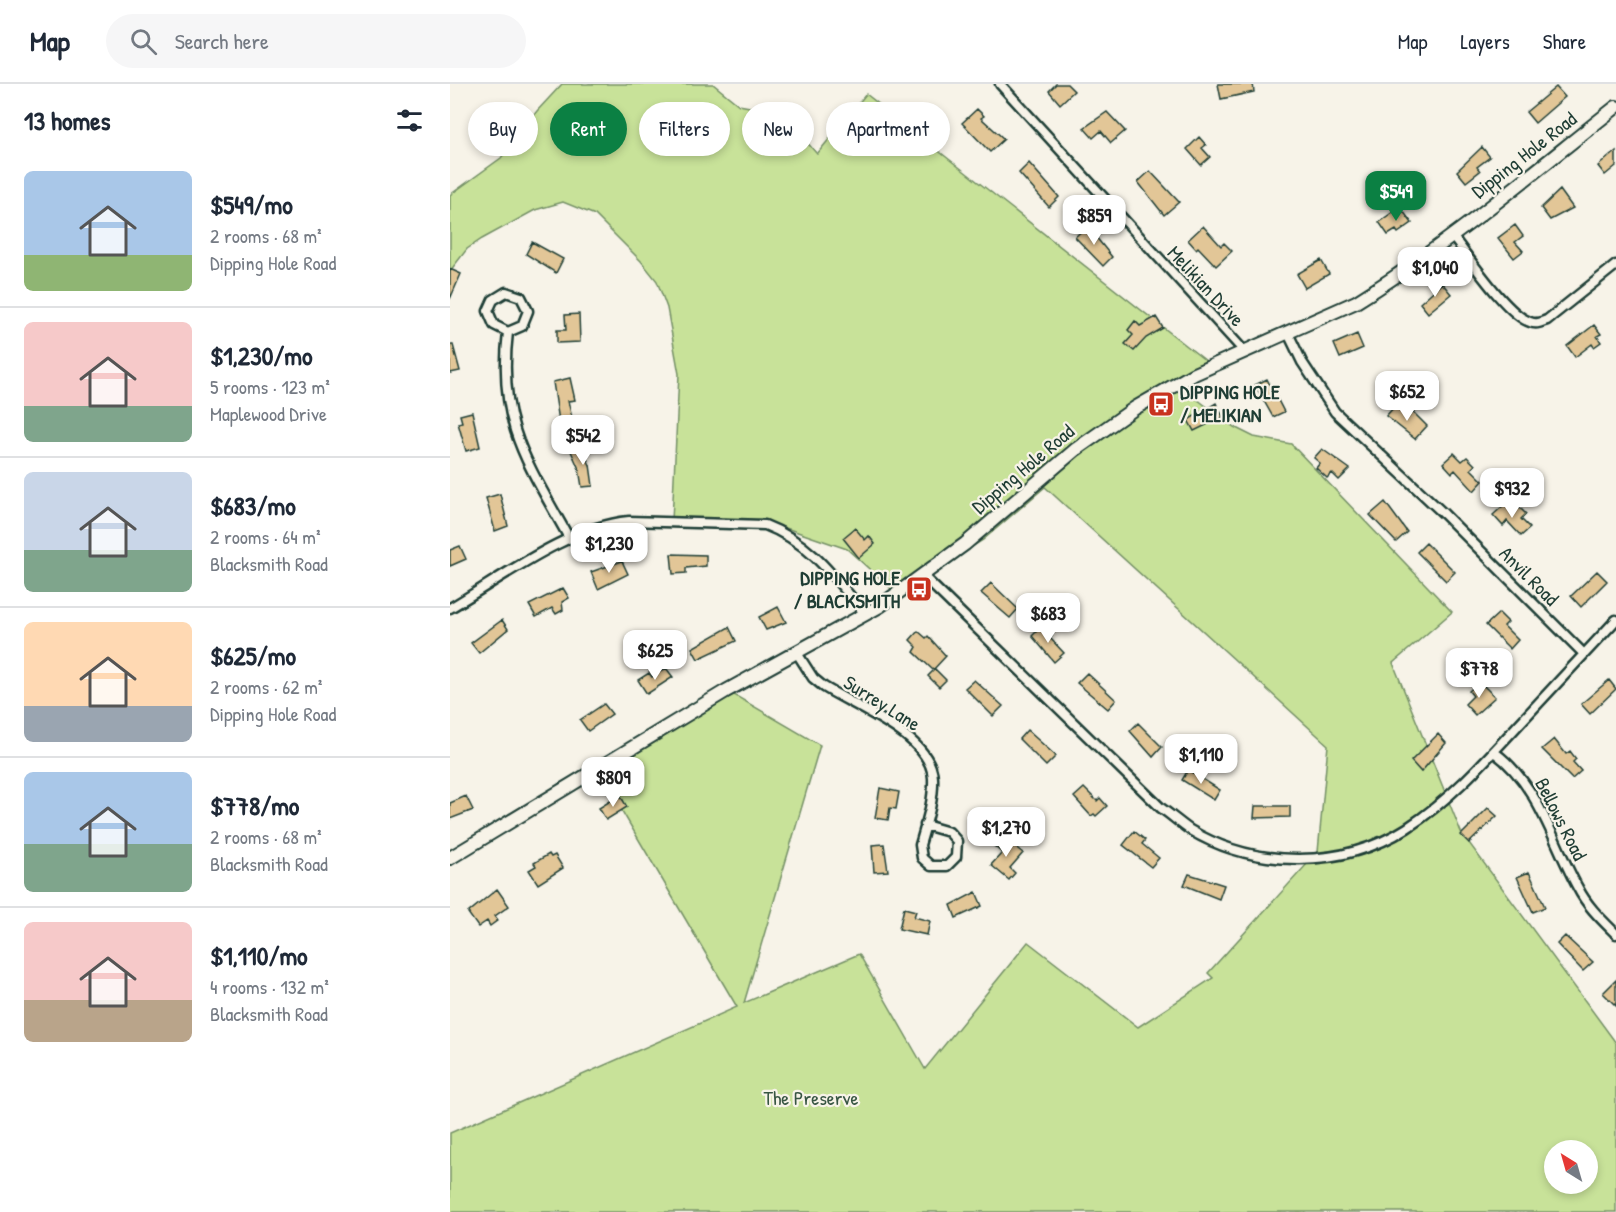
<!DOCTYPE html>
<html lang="en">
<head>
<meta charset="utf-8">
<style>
	:root { --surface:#fff; --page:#f6f6f7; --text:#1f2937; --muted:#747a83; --line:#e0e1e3; --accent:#0b8043 }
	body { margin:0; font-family:"Patrick Hand",sans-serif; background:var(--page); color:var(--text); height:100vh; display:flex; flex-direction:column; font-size:22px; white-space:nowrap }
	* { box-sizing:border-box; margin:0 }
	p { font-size:20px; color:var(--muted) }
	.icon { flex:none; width:33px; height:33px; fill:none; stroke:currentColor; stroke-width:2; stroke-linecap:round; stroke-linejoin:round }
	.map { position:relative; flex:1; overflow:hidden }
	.panel { display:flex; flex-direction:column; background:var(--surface); width:450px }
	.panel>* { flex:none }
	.hud { position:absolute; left:18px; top:18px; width:570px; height:54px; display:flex; gap:12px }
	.needle { width:39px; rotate:323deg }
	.fabs { position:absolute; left:1094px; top:1056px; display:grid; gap:12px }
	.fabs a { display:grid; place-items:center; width:54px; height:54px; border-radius:50%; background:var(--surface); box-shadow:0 3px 9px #0003; font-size:30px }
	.price { position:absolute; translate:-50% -51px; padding:0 14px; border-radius:12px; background:#fff; color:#222; font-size:20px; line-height:39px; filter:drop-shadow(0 2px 3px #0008) }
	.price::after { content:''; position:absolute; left:50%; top:36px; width:18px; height:14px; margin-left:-9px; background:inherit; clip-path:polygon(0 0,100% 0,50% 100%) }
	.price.current { background:var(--accent); color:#fff }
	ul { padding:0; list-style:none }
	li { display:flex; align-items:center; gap:18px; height:150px; padding:0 24px }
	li+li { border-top:2px solid var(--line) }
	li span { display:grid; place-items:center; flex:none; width:168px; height:120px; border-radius:9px; color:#555 }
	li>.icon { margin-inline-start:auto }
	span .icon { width:72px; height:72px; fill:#fffc; stroke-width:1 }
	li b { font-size:26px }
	h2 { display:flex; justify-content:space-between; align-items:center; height:72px; padding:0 24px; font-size:26px }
	.chip { padding:0 21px; border-radius:27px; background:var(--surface); box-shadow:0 3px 9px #0003; font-size:21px; line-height:54px }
	.chip.current { background:var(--accent); color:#fff }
	header { display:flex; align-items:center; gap:36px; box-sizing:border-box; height:84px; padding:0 30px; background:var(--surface); border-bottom:2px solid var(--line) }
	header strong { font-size:28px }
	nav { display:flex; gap:33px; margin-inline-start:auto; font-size:21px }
	.search { width:420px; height:54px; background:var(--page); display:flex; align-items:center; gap:15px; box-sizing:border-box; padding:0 21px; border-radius:33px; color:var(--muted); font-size:22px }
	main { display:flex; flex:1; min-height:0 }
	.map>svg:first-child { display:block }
	.green { fill:#c8e299; stroke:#749066; stroke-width:1.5; fill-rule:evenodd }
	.building { fill:#e2c697; stroke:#1f3d34; stroke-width:1.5 }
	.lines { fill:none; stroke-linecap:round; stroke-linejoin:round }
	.minor-casing { stroke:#1f3d34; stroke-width:13 }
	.secondary-casing { stroke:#1f3d34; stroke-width:16 }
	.minor { stroke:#f7f3e8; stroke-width:8 }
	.secondary { stroke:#f7f3e8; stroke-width:12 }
	.labels { text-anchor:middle; stroke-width:4.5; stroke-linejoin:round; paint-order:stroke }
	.street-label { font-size:20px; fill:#1f3d34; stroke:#f7f3e8 }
	.poi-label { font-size:20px; font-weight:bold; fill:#1f3d34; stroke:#f7f3e8; text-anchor:start }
	.park-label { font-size:20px; fill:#385643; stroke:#f7f3e8 }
</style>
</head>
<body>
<header>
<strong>Map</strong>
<div class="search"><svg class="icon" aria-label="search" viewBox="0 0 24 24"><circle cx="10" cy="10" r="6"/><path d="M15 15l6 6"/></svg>Search here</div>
<nav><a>Map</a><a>Layers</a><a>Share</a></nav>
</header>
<main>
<section class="panel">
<h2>13 homes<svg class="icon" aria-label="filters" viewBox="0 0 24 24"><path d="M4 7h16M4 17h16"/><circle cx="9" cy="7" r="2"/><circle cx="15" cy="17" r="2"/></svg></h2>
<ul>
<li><span style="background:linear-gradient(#a9c7e8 70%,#8fb573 0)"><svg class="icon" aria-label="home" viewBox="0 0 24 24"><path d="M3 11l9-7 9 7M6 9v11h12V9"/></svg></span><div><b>$549/mo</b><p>2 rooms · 68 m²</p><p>Dipping Hole Road</p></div></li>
<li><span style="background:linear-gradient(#f6c9c9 70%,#7fa58c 0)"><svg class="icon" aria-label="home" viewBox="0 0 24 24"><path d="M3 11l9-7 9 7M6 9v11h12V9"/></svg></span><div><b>$1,230/mo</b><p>5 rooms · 123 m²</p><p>Maplewood Drive</p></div></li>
<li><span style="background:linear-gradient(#c9d6e8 65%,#7fa58c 0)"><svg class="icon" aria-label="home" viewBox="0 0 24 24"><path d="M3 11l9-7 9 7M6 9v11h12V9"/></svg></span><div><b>$683/mo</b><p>2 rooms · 64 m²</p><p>Blacksmith Road</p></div></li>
<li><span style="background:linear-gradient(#ffd9b3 70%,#9aa5b1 0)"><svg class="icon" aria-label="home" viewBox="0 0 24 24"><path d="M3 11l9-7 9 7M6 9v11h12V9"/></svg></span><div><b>$625/mo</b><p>2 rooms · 62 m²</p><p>Dipping Hole Road</p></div></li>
<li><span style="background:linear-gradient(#a9c7e8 60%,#7fa58c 0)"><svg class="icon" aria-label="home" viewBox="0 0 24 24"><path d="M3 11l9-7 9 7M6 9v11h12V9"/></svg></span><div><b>$778/mo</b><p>2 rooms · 68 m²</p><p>Blacksmith Road</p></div></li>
<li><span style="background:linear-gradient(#f6c9c9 65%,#b9a48a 0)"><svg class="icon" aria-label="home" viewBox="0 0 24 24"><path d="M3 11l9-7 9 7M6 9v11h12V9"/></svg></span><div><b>$1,110/mo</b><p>4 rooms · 132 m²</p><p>Blacksmith Road</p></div></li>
</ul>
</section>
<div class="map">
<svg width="1166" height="1128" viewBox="0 0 1166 1128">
	<rect width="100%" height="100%" fill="#f7f3e8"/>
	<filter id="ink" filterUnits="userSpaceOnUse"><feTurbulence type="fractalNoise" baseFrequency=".0167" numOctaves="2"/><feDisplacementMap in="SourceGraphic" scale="12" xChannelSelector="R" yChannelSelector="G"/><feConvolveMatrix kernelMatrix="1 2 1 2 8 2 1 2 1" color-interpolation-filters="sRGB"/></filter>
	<g filter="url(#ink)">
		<path class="green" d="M112,0H263L289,21L332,29L367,70L416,10L756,277L727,300L784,343L804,353L841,360L1002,528L943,579L1011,748L1166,959V1128H0V1049L287,923L145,681L281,609L370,661L294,919L409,870L475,985L578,858L688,943L763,894L758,889L868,768L878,661L595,403L533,456L447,510L397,465L333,443L222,437L229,290L217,224L207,197L191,177L145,131L113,118L85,126L32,155L17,165L0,187V111L51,74L87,27ZM1104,1066H1137V1100H1104Z"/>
		<path class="building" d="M606,0H617L624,7L610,20L599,7Z
			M768,0H803L804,8L771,15Z
			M1106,3L1115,13L1085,39L1076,28Z
			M527,25L534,32L531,34L554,55L540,68L512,39Z
			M657,28L675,47L661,59L651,47L643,54L634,44Z
			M749,53L756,61L752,64L760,73L751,81L737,65Z
			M1032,63L1040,73L1027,83L1030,87L1016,98L1007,87Z
			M1166,67V82L1155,91L1148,82Z
			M579,79L609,113L599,123L569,89Z
			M700,87L729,118L714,131L688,98Z
			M1110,106L1123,124L1100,136L1091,124Z
			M950,123L962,139L948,149L946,146L938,151L929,138Z
			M1065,141L1073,152L1065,158L1073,167L1064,174L1048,154Z
			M637,142L662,173L653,182L625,153Z
			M753,142L771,162L774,159L782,167L766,182L748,163L746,165L738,156Z
			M82,158L113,175L106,189L76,170Z
			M871,176L879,190L855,204L847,190Z
			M0,185L11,190L0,215Z
			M992,199L1001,210L978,229L970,219Z
			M129,230L130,258L107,259V246H116L115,231Z
			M706,233L713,244L696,254L684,267L675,260L683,251L678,246L685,237L690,242Z
			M1144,241L1151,250L1147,252L1151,258L1144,263L1142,260L1125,273L1117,262Z
			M907,250L913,264L890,274L884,260Z
			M0,261H3L10,287L0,289Z
			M120,294L125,316L118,317L122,334L109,337L103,298Z
			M817,295L834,328L823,333L805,301Z
			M766,319L773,333L744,347L738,336Z
			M945,322L958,333L963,328L977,342L965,355L936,332Z
			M22,328L30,363L16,367L8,339L12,338L10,331Z
			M130,361L140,381L143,402L132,403L129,385L120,365Z
			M872,365L900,385L889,396L882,389L877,394L866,384L870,379L864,374Z
			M1004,369L1012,377L1017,373L1025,381L1021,385L1033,397L1024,407L1005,386L1002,389L993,379Z
			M50,410L58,442L45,447L36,414Z
			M935,418L957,448L946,458L920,431Z
			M1055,420L1063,428L1069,423L1076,430L1071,435L1080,444L1071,452L1057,437L1053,442L1043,431Z
			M405,444L415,456L419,452L425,460L409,474L393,454Z
			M976,459L1005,488L996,497L967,468Z
			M10,462L16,475L0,482V466Z
			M221,470L256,471V482L236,484V489L223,490Z
			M172,477L178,490L148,505L141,488Z
			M1147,487L1157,497L1131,523L1121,512Z
			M541,499L568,525L560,534L531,509Z
			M113,504L119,514L112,518L113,526L106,530L102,524L86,533L79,521Z
			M328,523L336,538L316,546L309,533Z
			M1049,529L1058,538L1054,542L1068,556L1060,565L1036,541Z
			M52,536L58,545L29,569L21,559Z
			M279,543L286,557L248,575L242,564Z
			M590,544L593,547L595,544L602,552L600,554L614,569L604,578L582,552Z
			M468,547L476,554L478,552L496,572L483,586L464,568L467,563L460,556Z
			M216,584L223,593L197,610L188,596L199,589L202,593Z
			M485,585L496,596L489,603L478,592Z
			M637,589L666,616L658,625L627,599Z
			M524,596L553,622L543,632L515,604Z
			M1159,596L1166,605L1140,630L1131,620Z
			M1027,600L1030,604L1033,601L1045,613L1025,631L1015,620L1023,612L1019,607Z
			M154,620L162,630L138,647L130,636Z
			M688,639L712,663L703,673L680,647Z
			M577,646L606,672L596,682L569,655Z
			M988,650L996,659L971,688L961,677Z
			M1104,655L1116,670L1120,667L1126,675L1123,678L1131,687L1122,695L1092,665Z
			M738,686L770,706L764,716L732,696Z
			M430,704L449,708L446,725L440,724L438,736L425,734Z
			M634,704L647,717L650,714L657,722L646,732L644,730L641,732L624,713Z
			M170,711L177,723L156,736L149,724Z
			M16,712L23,726L0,735V719Z
			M805,722H840V733L804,734Z
			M1038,724L1047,732L1019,759L1011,751Z
			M684,747L695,756L692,760L709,774L701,783L673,761Z
			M552,752L573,769L560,784L565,789L559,796L541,781L552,769L544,762Z
			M434,760L438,787L424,788L422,761Z
			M99,770L101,773L105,771L113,784L88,800L79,786L86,782L84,779Z
			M1079,788L1095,823L1083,828L1067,793Z
			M739,790L774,801L769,815L734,801Z
			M47,805L59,822L45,832L48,836L40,842L37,837L28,843L18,829Z
			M526,808L532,822L506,834L501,821Z
			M454,824L466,827L464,833L480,837L477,851L449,845Z
			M1115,852L1143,878L1133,887L1107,860Z
			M1166,896V922L1153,909Z"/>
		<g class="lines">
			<defs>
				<path id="minor" d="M550,0L794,267
					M1002,152C1018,172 1057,231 1080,238C1087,241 1091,238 1097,236L1166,181
					M58,248L72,242L78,227L71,213L56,208L43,216L38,227L44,241L58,248C47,339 77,378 119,454
					M838,249L852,278L885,328L994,430L1134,570
					M472,491L711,724C721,731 730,739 740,746C805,785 893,785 957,744C1000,716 1035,677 1070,639C1102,605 1134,570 1166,536
					M0,524C53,493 118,443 179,437L315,441C360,458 385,494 415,530
					M347,569L363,594L374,603C406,623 481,652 483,694C484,717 476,740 470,761L472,774L481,782H497L506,773L507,757L499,748L475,741
					M1044,668C1089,701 1102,757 1128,804C1137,822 1152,836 1166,850"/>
				<path id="secondary" d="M0,774L276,607L430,522L515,460L625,366L685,324L744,290L906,218C998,161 1081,90 1166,23"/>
			</defs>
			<use href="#minor" class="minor-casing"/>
			<use href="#secondary" class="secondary-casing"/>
			<use href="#minor" class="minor"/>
			<use href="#secondary" class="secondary"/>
		</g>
	</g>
	<defs>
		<symbol id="bus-square" viewBox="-11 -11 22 22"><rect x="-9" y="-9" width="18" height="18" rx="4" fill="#c8321e" stroke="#f7f3e8"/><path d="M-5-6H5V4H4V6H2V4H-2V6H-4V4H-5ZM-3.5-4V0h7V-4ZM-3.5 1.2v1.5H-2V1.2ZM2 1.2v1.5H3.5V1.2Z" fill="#fff"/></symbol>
	</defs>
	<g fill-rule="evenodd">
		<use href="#bus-square" x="696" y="305" width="30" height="30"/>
		<use href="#bus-square" x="454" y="490" width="30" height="30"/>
	</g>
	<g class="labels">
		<g class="street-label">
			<text transform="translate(1074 71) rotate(-38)" y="7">Dipping Hole Road</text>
			<text transform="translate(756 202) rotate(47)" y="7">Melikian Drive</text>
			<text transform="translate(573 385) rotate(-40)" y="7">Dipping Hole Road</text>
			<text transform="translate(1079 492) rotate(45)" y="7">Anvil Road</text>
			<text transform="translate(432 619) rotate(32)" y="7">Surrey Lane</text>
			<text transform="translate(1111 735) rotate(63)" y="7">Bellows Road</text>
		</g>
		<g class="poi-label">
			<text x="730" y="315">DIPPING HOLE<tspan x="730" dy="23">/ MELIKIAN</tspan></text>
			<text x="450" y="501" text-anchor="end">DIPPING HOLE<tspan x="450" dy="23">/ BLACKSMITH</tspan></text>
		</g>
		<g class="park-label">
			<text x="361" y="1021">The Preserve</text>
		</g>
	</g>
</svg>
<div class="fabs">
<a><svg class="needle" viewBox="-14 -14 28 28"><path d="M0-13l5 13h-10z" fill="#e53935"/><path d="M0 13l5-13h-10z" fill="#747a83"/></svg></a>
</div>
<b class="price current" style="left:946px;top:138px">$549</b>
<b class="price" style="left:644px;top:162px">$859</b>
<b class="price" style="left:985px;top:214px">$1,040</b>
<b class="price" style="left:957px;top:338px">$652</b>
<b class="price" style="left:133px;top:382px">$542</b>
<b class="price" style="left:1062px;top:435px">$932</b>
<b class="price" style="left:159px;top:490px">$1,230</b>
<b class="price" style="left:598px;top:560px">$683</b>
<b class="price" style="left:205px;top:597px">$625</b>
<b class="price" style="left:1029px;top:615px">$778</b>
<b class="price" style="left:751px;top:701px">$1,110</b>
<b class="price" style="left:163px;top:724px">$809</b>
<b class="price" style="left:556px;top:774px">$1,270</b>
<div class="hud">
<a class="chip">Buy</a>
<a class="chip current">Rent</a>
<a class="chip">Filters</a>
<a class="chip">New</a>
<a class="chip">Apartment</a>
</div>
</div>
</main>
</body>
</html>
